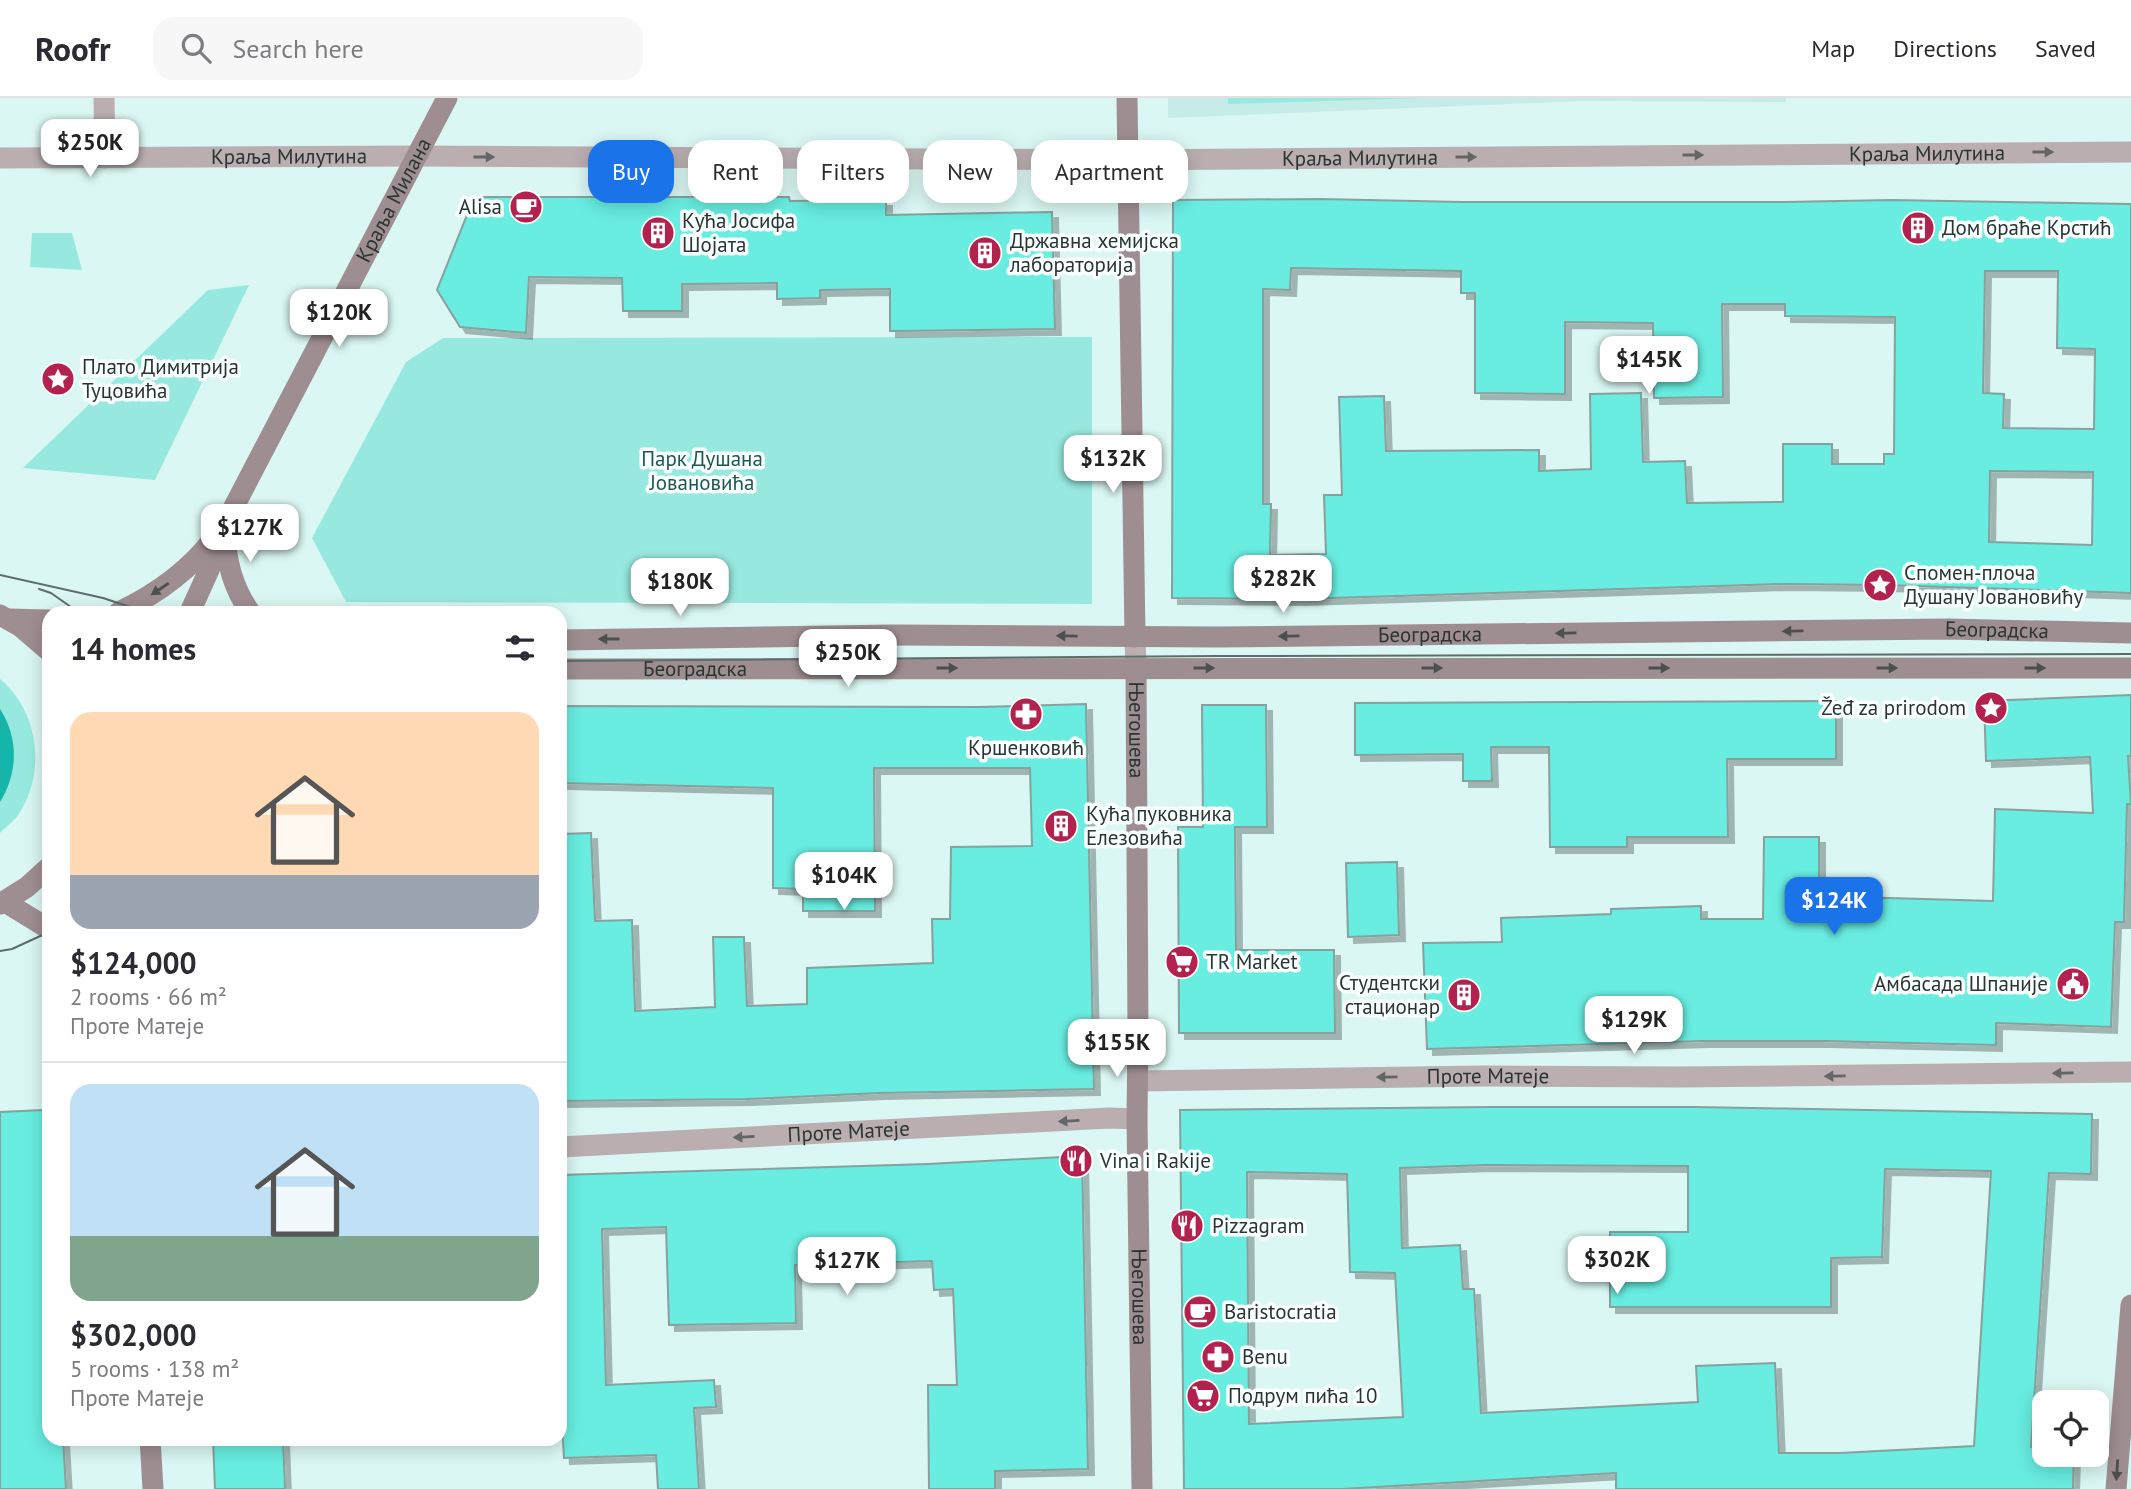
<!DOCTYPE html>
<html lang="en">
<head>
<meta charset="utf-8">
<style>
	:root { --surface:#fff; --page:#f7f7f7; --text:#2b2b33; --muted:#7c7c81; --line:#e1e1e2; --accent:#1a73e8 }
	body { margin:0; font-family:"PT Sans",sans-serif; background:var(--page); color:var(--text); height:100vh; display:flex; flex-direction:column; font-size:26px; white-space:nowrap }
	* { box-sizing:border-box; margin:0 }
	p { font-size:23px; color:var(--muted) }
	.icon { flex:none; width:38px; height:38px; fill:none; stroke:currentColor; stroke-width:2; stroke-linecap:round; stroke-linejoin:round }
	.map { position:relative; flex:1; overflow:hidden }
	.sheet { position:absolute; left:42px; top:508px; width:525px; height:840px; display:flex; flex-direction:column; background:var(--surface); border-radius:21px; box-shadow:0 4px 18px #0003 }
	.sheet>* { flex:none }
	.banner { position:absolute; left:588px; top:42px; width:665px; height:63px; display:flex; gap:14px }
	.buttons { position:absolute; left:2032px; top:1292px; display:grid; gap:14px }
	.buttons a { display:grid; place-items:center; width:77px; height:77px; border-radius:14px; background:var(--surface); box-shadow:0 4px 18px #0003; font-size:35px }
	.price { position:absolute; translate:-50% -60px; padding:0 16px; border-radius:14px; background:#fff; color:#222; font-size:23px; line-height:46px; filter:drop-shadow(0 2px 4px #0008) }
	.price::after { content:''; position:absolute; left:50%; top:42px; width:21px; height:16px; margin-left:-10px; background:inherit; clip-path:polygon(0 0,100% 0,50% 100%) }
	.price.selected { background:var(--accent); color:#fff }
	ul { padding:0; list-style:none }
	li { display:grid; align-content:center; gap:14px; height:371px; padding:0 28px }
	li+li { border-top:2px solid var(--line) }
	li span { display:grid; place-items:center; height:217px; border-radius:21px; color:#555 }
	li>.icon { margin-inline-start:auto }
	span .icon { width:126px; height:126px; fill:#fffc; stroke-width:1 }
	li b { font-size:30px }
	h2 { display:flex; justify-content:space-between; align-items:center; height:84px; padding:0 28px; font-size:30px }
	.chip { padding:0 24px; border-radius:21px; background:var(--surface); box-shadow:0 4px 18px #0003; font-size:24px; line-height:63px }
	.chip.selected { background:var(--accent); color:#fff }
	header { display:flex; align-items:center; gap:42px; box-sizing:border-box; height:98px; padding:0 35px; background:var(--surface); border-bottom:2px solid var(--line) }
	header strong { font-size:33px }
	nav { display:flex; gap:38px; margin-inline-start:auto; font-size:24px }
	.search { width:490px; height:63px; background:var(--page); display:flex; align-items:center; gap:18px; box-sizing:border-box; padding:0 24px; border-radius:21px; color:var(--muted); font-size:26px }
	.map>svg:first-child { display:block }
	.built { fill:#c6ece7 }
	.green { fill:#97e9df }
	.water { fill:#15b5a9 }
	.building { fill:#67ede0; stroke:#86a19e; stroke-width:2; fill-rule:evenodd; filter:url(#shadow) }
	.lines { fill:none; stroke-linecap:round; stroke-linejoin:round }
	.street { stroke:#baaeb0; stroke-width:21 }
	.secondary { stroke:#9f8e91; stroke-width:21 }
	.tram { stroke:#5d6d6a; stroke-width:2 }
	.oneway { fill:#646565 }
	.oneway2 { fill:#4d504f }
	.labels { text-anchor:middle; stroke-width:7; stroke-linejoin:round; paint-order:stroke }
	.street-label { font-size:21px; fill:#2a3533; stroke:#f9fffe }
	.poi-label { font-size:21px; fill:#2a3533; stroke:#f9fffe; text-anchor:start }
	.park-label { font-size:21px; fill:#1e5752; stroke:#f9fffe }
</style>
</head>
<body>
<header>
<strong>Roofr</strong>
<div class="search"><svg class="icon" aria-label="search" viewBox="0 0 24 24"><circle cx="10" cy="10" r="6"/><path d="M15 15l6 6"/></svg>Search here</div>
<nav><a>Map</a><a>Directions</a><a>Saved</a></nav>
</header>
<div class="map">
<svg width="2131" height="1391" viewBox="0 0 2131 1391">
	<defs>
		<filter id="shadow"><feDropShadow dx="6" dy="6" stdDeviation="0" flood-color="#0004"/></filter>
	</defs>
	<rect width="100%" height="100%" fill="#daf7f3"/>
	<path class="built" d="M1168,0H1786V4L1582,3L1168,20Z"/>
	<path class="green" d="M1228,0H1421L1228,6Z
		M32,135H72L82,172L30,169Z
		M249,187L155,382L23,370L208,192Z
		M1092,239V506L346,504L312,440L406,264L443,240Z
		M0,581C40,614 47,678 16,720C11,725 5,730 0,735Z"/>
	<path class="water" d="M0,611C19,640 18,675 0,704Z"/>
	<path class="building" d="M484,99H789L790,103L886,102V117L1052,114L1055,231L890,233V191L820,192V200L777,201V185L682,186V213H623L622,180L529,179L526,235L460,229L437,192L471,107Z
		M1321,101L1462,104H1784L1892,102L2131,106V495L1883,487L1784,486L1299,501L1172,500L1173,102ZM1291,170L1461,173V195H1475V295L1565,296V224L1653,225L1654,300L1723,299L1722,206H1785V218L1895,219L1894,356H1884V366H1832V346H1783V404L1687,405L1685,363L1643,364L1641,295L1590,296L1591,371L1539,373V352L1386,353L1384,298L1339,299L1342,397H1324L1326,456L1270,457L1271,406H1263V191L1290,192ZM1985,173H2058L2057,250L2095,251L2094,331L2003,330L2004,296L1983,295ZM1990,373L2093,374L2092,447L1989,444Z
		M2131,597V658H2128L2131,706H2127L2124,824H2115L2111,929L1996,925V947L1824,943H1704L1427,951L1423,845L1502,844L1501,820L1611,816V811L1701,808V821H1763L1764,739H1819V798L1993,803L1995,711L2093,715L2090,659L1986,663L1984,603Z
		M1836,603V661H1727L1728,739H1627V749H1550L1549,649H1491L1492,683H1463V656L1355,657V605Z
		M1086,606L1094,991L879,995L747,1001L560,1003V736L591,735L595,823L632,822L635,913L715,909L713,839H744L747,908L807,906V870L933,865L932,821H950L951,749L1032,748L1030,670H874L875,813H803V791L773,790V690L560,685V608L979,609Z
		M1202,607H1266L1267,729H1235L1236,852H1334L1335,935H1179L1178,729H1203Z
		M1397,764L1399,837L1348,839L1346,765Z
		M1489,1009H1695L2092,1016L2091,1076L2049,1075L2031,1349H2044V1356H2074L2073,1391H1616V1375L1342,1391H1184L1180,1012ZM1485,1067L1688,1068V1134H1610V1209H1831V1160L1882,1159L1885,1071L1991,1073L1974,1348L1840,1355H1779L1775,1265L1696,1268L1698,1304L1481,1315L1474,1191H1463L1460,1147L1402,1150L1400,1070ZM1247,1074L1347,1076L1350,1174L1395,1175L1403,1319L1249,1326Z
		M43,1012L49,1113V1340H63L66,1391H0V1014Z
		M1082,1058L1088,1371L995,1373V1391H929L928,1287H957L953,1191L934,1192L932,1163L795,1167L796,1225L669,1227L666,1129L602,1131L606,1287L714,1282L716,1309L694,1310L699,1391H658L656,1357L564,1360L560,1293V1077L928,1066Z
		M213,1340H283L285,1391H215Z"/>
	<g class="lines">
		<g class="street">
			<path d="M104,0L105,60"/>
			<path id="s1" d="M0,60L416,58L1128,62L2131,54"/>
			<path d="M1135,539L1136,571"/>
			<path id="s2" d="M1138,983L1483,978L1680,979L2131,974"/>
			<path id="s3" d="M560,1049L1109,1020L1137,1021"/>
		</g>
		<g class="secondary">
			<path d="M1127,0L1135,539"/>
			<path d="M225,435C226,465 233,490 250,514"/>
			<path d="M119,514C157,496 189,473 215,439"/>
			<path id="s4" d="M190,514L209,472L225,426L447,0"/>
			<path d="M0,517L21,529L49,553"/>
			<path d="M8,521L49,522"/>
			<path id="s5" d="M560,542L894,537L1217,539L1948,531L2131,535"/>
			<path id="s6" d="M560,571L2131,570"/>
			<path id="s7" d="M1136,571L1138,936L1137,1021L1142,1391"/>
			<path d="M5,804L49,831"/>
			<path d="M0,806L27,789L49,769"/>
			<path d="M150,1340L153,1391"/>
			<path d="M2116,1391L2131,1207"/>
		</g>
		<path class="tram" d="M0,477L103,500L145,514
			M39,491L51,495L78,514
			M560,563L1217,558L2131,556
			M0,853L12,851L49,834"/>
	</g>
	<defs><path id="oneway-solid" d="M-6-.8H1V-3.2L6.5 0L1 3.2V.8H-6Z" transform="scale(1.75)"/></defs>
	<g class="oneway">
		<use href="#oneway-solid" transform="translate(2043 54)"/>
		<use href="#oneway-solid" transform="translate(1693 57)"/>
		<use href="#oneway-solid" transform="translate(484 59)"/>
		<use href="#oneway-solid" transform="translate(1466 59)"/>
		<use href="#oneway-solid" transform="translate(2063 975) rotate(179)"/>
		<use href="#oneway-solid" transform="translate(1835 978) rotate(179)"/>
		<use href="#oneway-solid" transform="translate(1387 979) rotate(179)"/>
		<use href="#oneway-solid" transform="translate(1069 1023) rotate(177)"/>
		<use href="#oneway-solid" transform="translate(744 1039) rotate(177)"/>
	</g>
	<g class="oneway2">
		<use href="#oneway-solid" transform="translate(160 491) rotate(146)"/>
		<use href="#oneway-solid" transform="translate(1793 533) rotate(179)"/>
		<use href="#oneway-solid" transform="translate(1566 535) rotate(179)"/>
		<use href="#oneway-solid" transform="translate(1067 538) rotate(-179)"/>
		<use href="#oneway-solid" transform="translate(1289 538) rotate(179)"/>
		<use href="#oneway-solid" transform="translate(609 541) rotate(180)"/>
		<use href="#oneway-solid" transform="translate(947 570)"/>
		<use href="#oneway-solid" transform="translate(1204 570)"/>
		<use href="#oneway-solid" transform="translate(1432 570)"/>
		<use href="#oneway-solid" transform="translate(1659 570)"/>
		<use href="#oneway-solid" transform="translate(1887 570)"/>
		<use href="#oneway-solid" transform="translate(2035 570)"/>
		<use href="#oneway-solid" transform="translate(2117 1372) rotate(94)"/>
	</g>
	<defs>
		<symbol id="cafe-disc" viewBox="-11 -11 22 22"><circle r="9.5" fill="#b3224f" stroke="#f9fffe"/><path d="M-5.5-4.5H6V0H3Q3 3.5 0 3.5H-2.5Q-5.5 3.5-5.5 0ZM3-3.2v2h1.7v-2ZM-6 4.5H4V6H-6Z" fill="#fff"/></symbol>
		<symbol id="building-disc" viewBox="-11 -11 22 22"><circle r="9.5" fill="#b3224f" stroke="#f9fffe"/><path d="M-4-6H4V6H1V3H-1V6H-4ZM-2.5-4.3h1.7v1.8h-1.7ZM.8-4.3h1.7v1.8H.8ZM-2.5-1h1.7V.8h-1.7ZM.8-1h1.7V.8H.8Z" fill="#fff"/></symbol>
		<symbol id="sight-disc" viewBox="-11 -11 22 22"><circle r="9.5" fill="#b3224f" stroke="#f9fffe"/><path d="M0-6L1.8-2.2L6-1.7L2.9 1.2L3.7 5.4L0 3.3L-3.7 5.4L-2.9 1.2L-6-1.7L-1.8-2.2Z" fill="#fff"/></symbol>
		<symbol id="pharmacy-disc" viewBox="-11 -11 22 22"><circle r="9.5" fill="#b3224f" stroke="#f9fffe"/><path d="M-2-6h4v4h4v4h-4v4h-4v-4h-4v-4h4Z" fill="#fff"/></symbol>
		<symbol id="supermarket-disc" viewBox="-11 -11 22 22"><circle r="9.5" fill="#b3224f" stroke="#f9fffe"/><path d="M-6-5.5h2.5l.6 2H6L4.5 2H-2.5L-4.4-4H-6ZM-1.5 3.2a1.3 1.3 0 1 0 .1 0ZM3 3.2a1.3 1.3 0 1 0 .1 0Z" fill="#fff"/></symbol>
		<symbol id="civic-disc" viewBox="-11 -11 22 22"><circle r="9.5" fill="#b3224f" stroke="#f9fffe"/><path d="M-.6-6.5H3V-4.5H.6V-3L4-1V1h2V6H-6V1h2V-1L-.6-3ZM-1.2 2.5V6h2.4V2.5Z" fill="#fff"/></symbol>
		<symbol id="restaurant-disc" viewBox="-11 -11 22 22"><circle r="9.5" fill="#b3224f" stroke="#f9fffe"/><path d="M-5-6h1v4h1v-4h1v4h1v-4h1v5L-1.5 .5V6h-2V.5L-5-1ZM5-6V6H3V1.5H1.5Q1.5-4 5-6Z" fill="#fff"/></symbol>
	</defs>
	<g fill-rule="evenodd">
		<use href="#cafe-disc" x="507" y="90" width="38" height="38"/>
		<use href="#building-disc" x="1899" y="111" width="38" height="38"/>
		<use href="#building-disc" x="639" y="116" width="38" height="38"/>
		<use href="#building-disc" x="966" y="136" width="38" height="38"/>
		<use href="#sight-disc" x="39" y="262" width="38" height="38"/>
		<use href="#sight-disc" x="1861" y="468" width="38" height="38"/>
		<use href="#sight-disc" x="1972" y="591" width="38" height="38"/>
		<use href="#pharmacy-disc" x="1007" y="597" width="38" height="38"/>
		<use href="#building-disc" x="1042" y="709" width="38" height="38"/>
		<use href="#supermarket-disc" x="1163" y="845" width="38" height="38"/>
		<use href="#civic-disc" x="2054" y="867" width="38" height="38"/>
		<use href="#building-disc" x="1445" y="878" width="38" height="38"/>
		<use href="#restaurant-disc" x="1057" y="1044" width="38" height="38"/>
		<use href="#restaurant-disc" x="1168" y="1109" width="38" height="38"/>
		<use href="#cafe-disc" x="1181" y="1195" width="38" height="38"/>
		<use href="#pharmacy-disc" x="1199" y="1240" width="38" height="38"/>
		<use href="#supermarket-disc" x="1184" y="1279" width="38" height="38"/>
	</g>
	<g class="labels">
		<g class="street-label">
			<text dy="7" stroke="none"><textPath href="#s1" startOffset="1927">Краља Милутина</textPath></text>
			<text dy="7" stroke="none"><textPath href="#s1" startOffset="289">Краља Милутина</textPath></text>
			<text dy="7" stroke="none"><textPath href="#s1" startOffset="1360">Краља Милутина</textPath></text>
			<text dy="7" stroke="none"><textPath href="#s4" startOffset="460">Краља Милана</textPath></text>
			<text dy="7" stroke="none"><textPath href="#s5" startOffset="1437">Београдска</textPath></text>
			<text dy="7" stroke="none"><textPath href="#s5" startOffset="870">Београдска</textPath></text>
			<text dy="7" stroke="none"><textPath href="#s6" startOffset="135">Београдска</textPath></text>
			<text dy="7" stroke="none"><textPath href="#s7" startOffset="61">Његошева</textPath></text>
			<text dy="7" stroke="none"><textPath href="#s2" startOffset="350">Проте Матеје</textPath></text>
			<text dy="7" stroke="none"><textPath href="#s3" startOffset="289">Проте Матеје</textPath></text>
			<text dy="7" stroke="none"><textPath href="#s7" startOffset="628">Његошева</textPath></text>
		</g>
		<g class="poi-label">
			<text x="502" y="116" text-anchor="end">Alisa</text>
			<text x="682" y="130">Кућа Јосифа<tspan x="682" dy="24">Шојата</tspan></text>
			<text x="1942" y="137">Дом браће Крстић</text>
			<text x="1010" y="150">Државна хемијска<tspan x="1010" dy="24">лабораторија</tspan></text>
			<text x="82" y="276">Плато Димитрија<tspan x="82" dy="24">Туцовића</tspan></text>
			<text x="1904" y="482">Спомен-плоча<tspan x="1904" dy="24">Душану Јовановићу</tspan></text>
			<text x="1966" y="617" text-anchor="end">Žeđ za prirodom</text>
			<text x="1026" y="657" text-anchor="middle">Кршенковић</text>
			<text x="1086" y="723">Кућа пуковника<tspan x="1086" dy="24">Елезовића</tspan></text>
			<text x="1206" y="871">TR Market</text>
			<text x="1440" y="892" text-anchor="end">Студентски<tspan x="1440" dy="24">стационар</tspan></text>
			<text x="2048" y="893" text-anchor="end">Амбасада Шпаније</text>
			<text x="1100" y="1070">Vina i Rakije</text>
			<text x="1212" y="1135">Pizzagram</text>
			<text x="1224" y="1221">Baristocratia</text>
			<text x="1242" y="1266">Benu</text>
			<text x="1228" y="1305">Подрум пића 10</text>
		</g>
		<g class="park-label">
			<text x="702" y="368">Парк Душана<tspan x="702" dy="24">Јовановића</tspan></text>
		</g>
	</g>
</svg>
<div class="buttons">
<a><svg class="icon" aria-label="locate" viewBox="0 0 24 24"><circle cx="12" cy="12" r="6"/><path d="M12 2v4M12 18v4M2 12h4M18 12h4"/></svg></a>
</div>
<b class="price" style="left:90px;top:81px">$250K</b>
<b class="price" style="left:339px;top:251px">$120K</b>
<b class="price" style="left:1649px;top:298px">$145K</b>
<b class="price" style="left:1113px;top:397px">$132K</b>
<b class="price" style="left:250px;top:466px">$127K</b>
<b class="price" style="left:1283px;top:517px">$282K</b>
<b class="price" style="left:680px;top:520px">$180K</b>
<b class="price" style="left:848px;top:591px">$250K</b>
<b class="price" style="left:844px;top:814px">$104K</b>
<b class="price selected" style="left:1834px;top:839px">$124K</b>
<b class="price" style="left:1634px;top:958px">$129K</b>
<b class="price" style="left:1117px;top:981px">$155K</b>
<b class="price" style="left:1617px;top:1198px">$302K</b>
<b class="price" style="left:847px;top:1199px">$127K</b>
<div class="banner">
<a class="chip selected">Buy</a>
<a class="chip">Rent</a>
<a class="chip">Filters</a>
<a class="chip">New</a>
<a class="chip">Apartment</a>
</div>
<section class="sheet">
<h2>14 homes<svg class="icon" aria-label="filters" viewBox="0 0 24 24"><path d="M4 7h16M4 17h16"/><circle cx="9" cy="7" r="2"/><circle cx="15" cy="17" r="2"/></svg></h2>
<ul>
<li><span style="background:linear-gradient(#ffd9b3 75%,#9aa5b1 0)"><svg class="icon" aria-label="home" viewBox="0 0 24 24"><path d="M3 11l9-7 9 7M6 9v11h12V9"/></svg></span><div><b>$124,000</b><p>2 rooms · 66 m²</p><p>Проте Матеје</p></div></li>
<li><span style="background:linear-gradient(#bfe0f5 70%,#7fa58c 0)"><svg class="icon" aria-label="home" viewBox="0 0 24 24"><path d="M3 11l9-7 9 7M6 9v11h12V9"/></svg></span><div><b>$302,000</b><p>5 rooms · 138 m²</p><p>Проте Матеје</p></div></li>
</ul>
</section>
</div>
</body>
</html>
